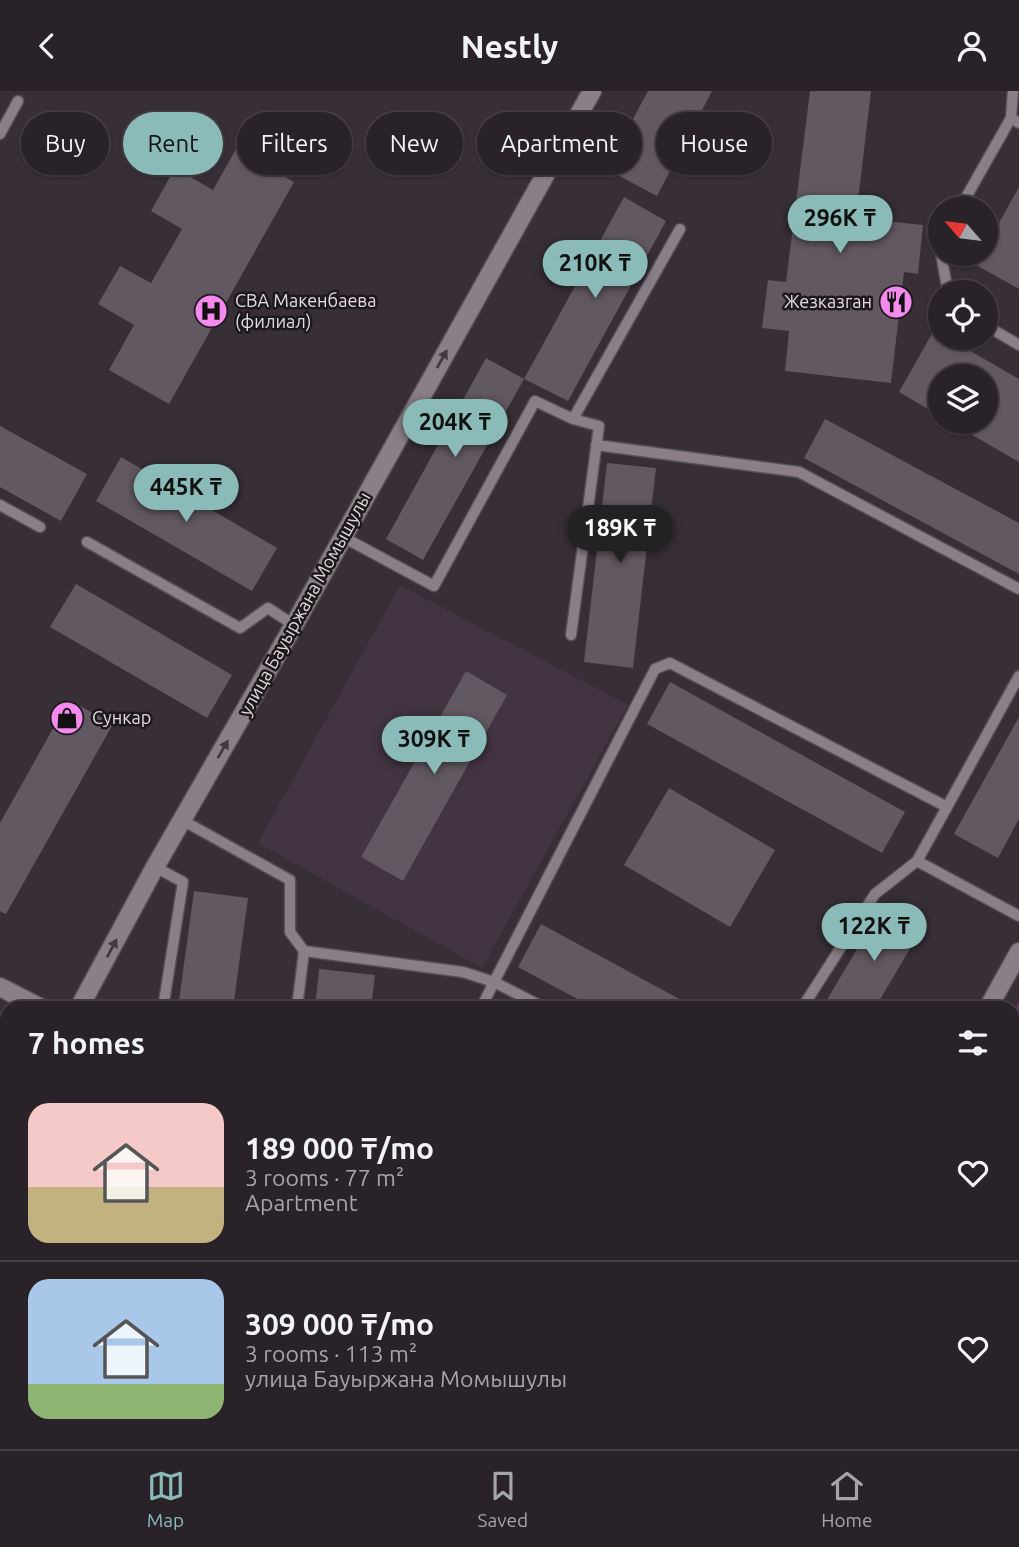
<!DOCTYPE html>
<html lang="en">
<head>
<meta charset="utf-8">
<style>
	:root { --surface:#292228; --page:#352f34; --text:#f1f3f6; --muted:#a5a4a8; --line:#453f45; --accent:#8bbbb9 }
	body { margin:0; font-family:Ubuntu,sans-serif; background:var(--page); color:var(--text); height:100vh; display:flex; flex-direction:column; font-size:26px; white-space:nowrap }
	* { box-sizing:border-box; margin:0 }
	p { font-size:23px; color:var(--muted) }
	.icon { flex:none; width:38px; height:38px; fill:none; stroke:currentColor; stroke-width:2; stroke-linecap:round; stroke-linejoin:round }
	.map { position:relative; flex:1; overflow:hidden }
	.details { position:absolute; left:0px; top:910px; width:1020px; height:448px; display:flex; flex-direction:column; background:var(--surface); border-radius:21px 21px 0 0; box-shadow:0 2px 5px #0004,0 0 0 2px var(--line) }
	.details>* { flex:none }
	.top-card { position:absolute; left:21px; top:21px; width:978px; height:63px; display:flex; gap:14px }
	.needle { width:46px; rotate:298deg }
	.fabs { position:absolute; left:928px; top:105px; display:grid; gap:14px }
	.fabs a { display:grid; place-items:center; width:70px; height:70px; border-radius:50%; background:var(--surface); box-shadow:0 2px 5px #0004,0 0 0 2px var(--line); font-size:35px }
	.price { position:absolute; translate:-50% -60px; padding:0 16px; border-radius:24px; background:var(--accent); color:#111; font-size:23px; line-height:46px; filter:drop-shadow(0 2px 4px #0008) }
	.price::after { content:''; position:absolute; left:50%; top:42px; width:21px; height:16px; margin-left:-10px; background:inherit; clip-path:polygon(0 0,100% 0,50% 100%) }
	.price.on { background:#222; color:#fff }
	ul { padding:0; list-style:none }
	li { display:flex; align-items:center; gap:21px; height:175px; padding:0 28px }
	li+li { border-top:2px solid var(--line) }
	li span { display:grid; place-items:center; flex:none; width:196px; height:140px; border-radius:21px; color:#555 }
	li>.icon { margin-inline-start:auto }
	span .icon { width:84px; height:84px; fill:#fffc; stroke-width:1 }
	li b { font-size:30px }
	h2 { display:flex; justify-content:space-between; align-items:center; height:84px; padding:0 28px; font-size:30px }
	.pill { padding:0 24px; border-radius:32px; background:var(--surface); box-shadow:0 2px 5px #0004,0 0 0 2px var(--line); font-size:24px; line-height:63px }
	.pill.on { background:var(--accent); color:#111 }
	header { display:flex; justify-content:space-between; align-items:center; height:91px; padding:0 28px; background:var(--surface); font-size:32px; font-weight:700 }
	.tabs { display:flex; justify-content:space-around; align-items:center; height:98px; border-top:2px solid var(--line); background:var(--surface); font-size:19px; color:var(--muted) }
	.tabs a { display:grid; justify-items:center; gap:4px }
	.tabs .on { color:var(--accent) }
	.map>svg:first-child { display:block }
	.built { fill:#423441 }
	.green { fill:#693765 }
	.building { fill:#625861 }
	.lines { fill:none; stroke-linecap:round; stroke-linejoin:round }
	.service-casing { stroke:#554d54; stroke-width:13 }
	.minor-casing { stroke:#554d54; stroke-width:21 }
	.tertiary-casing { stroke:#554d54; stroke-width:21 }
	.service { stroke:#8a7f88; stroke-width:10 }
	.minor { stroke:#8a7f88; stroke-width:18 }
	.tertiary { stroke:#8a7f88; stroke-width:18 }
	.oneway { fill:#423c41 }
	.labels { text-anchor:middle; stroke-width:5; stroke-linejoin:round; paint-order:stroke }
	.poi-label { font-size:18px; fill:#e1dbe0; stroke:#1c181b; text-anchor:start }
	.street-label { font-size:18px; fill:#e1dbe0; stroke:#1c181b }
</style>
</head>
<body>
<header><svg class="icon" aria-label="back" viewBox="0 0 24 24"><path d="M15 5l-7 7 7 7"/></svg>Nestly<svg class="icon" aria-label="person" viewBox="0 0 24 24"><circle cx="12" cy="8" r="4"/><path d="M4 21q1-7 8-7t8 7"/></svg></header>
<div class="map">
<svg width="1019" height="1358" viewBox="0 0 1019 1358">
	<rect width="100%" height="100%" fill="#372e36"/>
	<path class="built" d="M400,494L628,614L482,877L258,752Z"/>
	<path class="green" d="M1019,911V1358H770L774,1351H1013V922Z"/>
	<path class="building" d="M648,0H712L657,105L606,78Z
		M810,0H871L856,127L923,134L918,183L904,181L891,292L785,280L789,240L762,237L768,189L786,191Z
		M236,58L294,91L169,313L109,279L134,234L98,213L120,175L151,192L182,138L151,120L175,77L213,99Z
		M1019,96V198L976,174L982,163H985V157Z
		M624,106L666,130L568,310L524,288Z
		M934,239L940,242V247H948L1019,288V371L950,331H985V285H940V325L899,301Z
		M486,267L524,288L423,469L386,448Z
		M825,328L1019,432V483L804,367Z
		M0,335L87,383L61,430L0,396Z
		M121,366L277,457L252,500L96,410Z
		M607,372L656,377L633,577L584,571Z
		M76,493L232,584L207,627L50,536Z
		M466,580L507,604L403,790L361,766Z
		M670,591L905,721L882,762L647,633Z
		M69,609L113,633L6,823L0,820V732Z
		M1019,626V728L998,767L954,743Z
		M669,697L775,759L730,836L624,774Z
		M194,800L248,807L233,917H178Z
		M882,816L921,839L875,917H822Z
		M541,833L696,917H594L518,876Z
		M319,878L375,884L371,917H315Z
		M0,953L7,957V996L0,1009Z
		M6,1234H7V1342L0,1341V1269Z
		M173,1351H217L216,1358H172Z
		M274,1351H351L348,1358H270Z
		M596,1351H658L651,1358H590Z"/>
	<g class="lines">
		<defs>
			<path id="service" d="M1013,0L1011,27L1019,32
				M0,43L18,10
				M960,117L1011,27
				M941,163L948,201
				M985,234L1019,254
				M596,354L799,381L1019,498
				M0,414L40,436
				M343,446L434,495L535,310L573,328L680,138
				M87,451L240,537L268,517L294,534
				M571,544L599,335L573,328
				M947,716L917,770L1019,825
				M182,729L290,789V841L304,860L297,917
				M155,776L183,791L163,917
				M304,860L463,881L494,891L481,917
				M545,917L494,891L655,578L670,572L947,716L1019,585
				M802,917L875,803L917,770
				M0,1041L7,1045
				M153,1358L154,1351"/>
			<path id="minor" d="M0,896L41,917
				M79,917L155,776L294,534L592,0
				M0,1092L7,1071"/>
			<path id="tertiary" d="M988,917L1019,861
				M743,1358L747,1351"/>
		</defs>
		<use href="#service" class="service-casing"/>
		<use href="#minor" class="minor-casing"/>
		<use href="#tertiary" class="tertiary-casing"/>
		<use href="#service" class="service"/>
		<use href="#minor" class="minor"/>
		<use href="#tertiary" class="tertiary"/>
	</g>
	<defs><path id="oneway-solid" d="M-6-.8H1V-3.2L6.5 0L1 3.2V.8H-6Z" transform="scale(1.75)"/></defs>
	<g class="oneway">
		<use href="#oneway-solid" transform="translate(442 268) rotate(-61)"/>
		<use href="#oneway-solid" transform="translate(223 658) rotate(-60)"/>
		<use href="#oneway-solid" transform="translate(112 857) rotate(-62)"/>
	</g>
	<defs>
		<symbol id="restaurant-disc" viewBox="-11 -11 22 22"><circle r="9.5" fill="#f689ee" stroke="#1c181b"/><path d="M-5-6h1v4h1v-4h1v4h1v-4h1v5L-1.5 .5V6h-2V.5L-5-1ZM5-6V6H3V1.5H1.5Q1.5-4 5-6Z" fill="#111"/></symbol>
		<symbol id="hospital-disc" viewBox="-11 -11 22 22"><circle r="9.5" fill="#f689ee" stroke="#1c181b"/><path d="M-5-5h3v3.5h4V-5h3V5h-3V1.5h-4V5h-3Z" fill="#111"/></symbol>
		<symbol id="shop-disc" viewBox="-11 -11 22 22"><circle r="9.5" fill="#f689ee" stroke="#1c181b"/><path d="M-5-2.5h2.3a2.7 3.5 0 0 1 5.4 0H5L5.5 6h-11ZM-1.5-2.5h3a1.5 2.3 0 0 0-3 0Z" fill="#111"/></symbol>
	</defs>
	<g fill-rule="evenodd">
		<use href="#restaurant-disc" x="877" y="192" width="38" height="38"/>
		<use href="#hospital-disc" x="192" y="201" width="38" height="38"/>
		<use href="#shop-disc" x="48" y="608" width="38" height="38"/>
	</g>
	<g class="labels">
		<g class="poi-label">
			<text x="235" y="216">СВА Макенбаева<tspan x="235" dy="21">(филиал)</tspan></text>
			<text x="872" y="217" text-anchor="end">Жезказган</text>
			<text x="92" y="633">Сункар</text>
		</g>
		<g class="street-label">
			<text transform="translate(305 513) rotate(-61)" y="6">улица Бауыржана Момышулы</text>
		</g>
	</g>
</svg>
<div class="fabs">
<a><svg class="needle" viewBox="-14 -14 28 28"><path d="M0-13l5 13h-10z" fill="#e53935"/><path d="M0 13l5-13h-10z" fill="#a5a4a8"/></svg></a>
<a><svg class="icon" aria-label="locate" viewBox="0 0 24 24"><circle cx="12" cy="12" r="6"/><path d="M12 2v4M12 18v4M2 12h4M18 12h4"/></svg></a>
<a><svg class="icon" aria-label="layers" viewBox="0 0 24 24"><path d="M12 4l9 5-9 5-9-5zM3 14l9 5 9-5"/></svg></a>
</div>
<b class="price" style="left:840px;top:164px">296K ₸</b>
<b class="price" style="left:595px;top:209px">210K ₸</b>
<b class="price" style="left:455px;top:368px">204K ₸</b>
<b class="price" style="left:186px;top:433px">445K ₸</b>
<b class="price on" style="left:620px;top:474px">189K ₸</b>
<b class="price" style="left:434px;top:685px">309K ₸</b>
<b class="price" style="left:874px;top:872px">122K ₸</b>
<div class="top-card">
<a class="pill">Buy</a>
<a class="pill on">Rent</a>
<a class="pill">Filters</a>
<a class="pill">New</a>
<a class="pill">Apartment</a>
<a class="pill">House</a>
</div>
<section class="details">
<h2>7 homes<svg class="icon" aria-label="filters" viewBox="0 0 24 24"><path d="M4 7h16M4 17h16"/><circle cx="9" cy="7" r="2"/><circle cx="15" cy="17" r="2"/></svg></h2>
<ul>
<li><span style="background:linear-gradient(#f6c9c9 60%,#c2b280 0)"><svg class="icon" aria-label="home" viewBox="0 0 24 24"><path d="M3 11l9-7 9 7M6 9v11h12V9"/></svg></span><div><b>189 000 ₸/mo</b><p>3 rooms · 77 m²</p><p>Apartment</p></div><svg class="icon" aria-label="heart" viewBox="0 0 24 24"><path d="M12 20l-8-8c-3-5 5-10 8-4 3-6 11-1 8 4z"/></svg></li>
<li><span style="background:linear-gradient(#a9c7e8 75%,#8fb573 0)"><svg class="icon" aria-label="home" viewBox="0 0 24 24"><path d="M3 11l9-7 9 7M6 9v11h12V9"/></svg></span><div><b>309 000 ₸/mo</b><p>3 rooms · 113 m²</p><p>улица Бауыржана Момышулы</p></div><svg class="icon" aria-label="heart" viewBox="0 0 24 24"><path d="M12 20l-8-8c-3-5 5-10 8-4 3-6 11-1 8 4z"/></svg></li>
</ul>
</section>
</div>
<nav class="tabs">
<a class="on"><svg class="icon" aria-label="map" viewBox="0 0 24 24"><path d="M3 6l6-2 6 2 6-2v14l-6 2-6-2-6 2zM9 4v14M15 6v14"/></svg>Map</a>
<a><svg class="icon" aria-label="saved" viewBox="0 0 24 24"><path d="M7 4h10v16l-5-4-5 4z"/></svg>Saved</a>
<a><svg class="icon" aria-label="home" viewBox="0 0 24 24"><path d="M3 11l9-7 9 7M6 9v11h12V9"/></svg>Home</a>
</nav>
</body>
</html>
